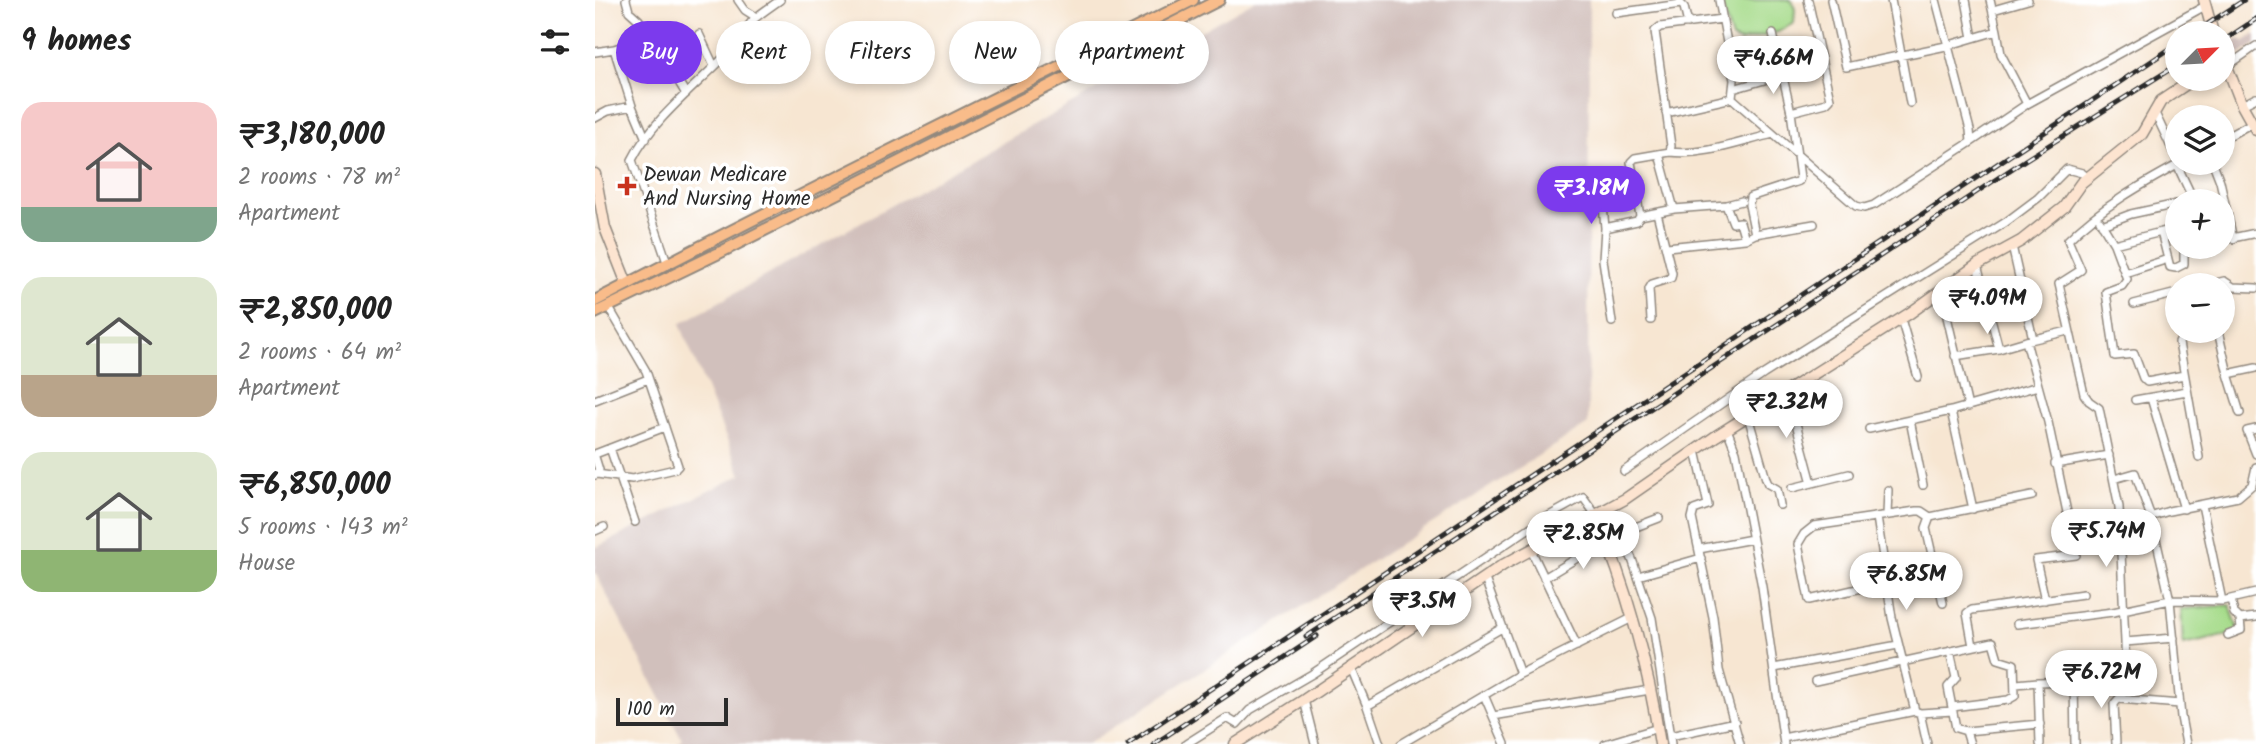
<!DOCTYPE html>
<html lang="en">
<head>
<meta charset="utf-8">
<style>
	:root { --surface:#fff; --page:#f2f2f2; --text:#222; --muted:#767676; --accent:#7c3aed }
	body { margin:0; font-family:Kalam,sans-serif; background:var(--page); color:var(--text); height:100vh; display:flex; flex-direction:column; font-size:26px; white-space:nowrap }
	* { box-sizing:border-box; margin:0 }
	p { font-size:23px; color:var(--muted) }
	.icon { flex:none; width:38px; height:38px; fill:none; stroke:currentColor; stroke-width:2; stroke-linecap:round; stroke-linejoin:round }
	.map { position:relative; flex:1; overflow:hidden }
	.side { display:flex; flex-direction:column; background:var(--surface); width:595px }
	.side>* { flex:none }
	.hud { position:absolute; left:21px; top:21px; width:665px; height:63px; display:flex; gap:14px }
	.needle { width:46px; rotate:66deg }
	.controls { position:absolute; left:1570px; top:21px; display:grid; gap:14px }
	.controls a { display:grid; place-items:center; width:70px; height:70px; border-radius:50%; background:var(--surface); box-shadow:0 4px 10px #0003; font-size:35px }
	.scale { position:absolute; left:21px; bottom:18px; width:112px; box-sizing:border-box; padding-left:7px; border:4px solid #2b2b2b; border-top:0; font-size:19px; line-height:24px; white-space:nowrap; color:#2b2b2b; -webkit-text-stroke:5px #fff; paint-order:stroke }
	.price { position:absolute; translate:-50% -60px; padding:0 16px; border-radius:24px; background:#fff; color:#222; font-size:23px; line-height:46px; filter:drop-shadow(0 2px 4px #0008) }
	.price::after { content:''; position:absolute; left:50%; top:42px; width:21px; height:16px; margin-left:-10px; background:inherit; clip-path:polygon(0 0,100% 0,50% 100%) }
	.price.on { background:var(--accent); color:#fff }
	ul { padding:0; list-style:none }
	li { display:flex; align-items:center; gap:21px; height:175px; padding:0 21px }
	li span { display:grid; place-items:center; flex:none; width:196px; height:140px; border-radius:21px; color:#555 }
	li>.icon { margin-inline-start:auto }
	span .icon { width:84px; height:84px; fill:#fffc; stroke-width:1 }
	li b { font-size:30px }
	h2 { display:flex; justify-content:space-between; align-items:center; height:84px; padding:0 21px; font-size:30px }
	.pill { padding:0 24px; border-radius:32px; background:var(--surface); box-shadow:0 4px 10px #0003; font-size:24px; line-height:63px }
	.pill.on { background:var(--accent); color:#fff }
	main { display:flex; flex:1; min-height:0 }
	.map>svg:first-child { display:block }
	.industrial { fill:#d1c0bc }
	.green { fill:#a6db8a; stroke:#68835a; stroke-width:2 }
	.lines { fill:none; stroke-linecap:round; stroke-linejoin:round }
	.street-casing { stroke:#91887e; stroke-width:10 }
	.secondary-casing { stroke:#91887e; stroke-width:13 }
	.primary-casing { stroke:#91887e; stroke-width:14 }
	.street { stroke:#fff; stroke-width:7 }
	.secondary { stroke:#fde4d0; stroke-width:10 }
	.primary { stroke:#f9bc8a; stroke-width:10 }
	.rail-casing { stroke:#2b2b2b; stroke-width:5 }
	.rail { stroke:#fff; stroke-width:2.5; stroke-dasharray:8; stroke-linecap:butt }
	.poi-dot { fill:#c8321e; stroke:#fff; stroke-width:2.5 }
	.labels { text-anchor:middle; stroke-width:7; stroke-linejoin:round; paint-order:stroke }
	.poi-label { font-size:21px; fill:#2b2b2b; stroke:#fff; text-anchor:start }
</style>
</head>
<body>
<main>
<section class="side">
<h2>9 homes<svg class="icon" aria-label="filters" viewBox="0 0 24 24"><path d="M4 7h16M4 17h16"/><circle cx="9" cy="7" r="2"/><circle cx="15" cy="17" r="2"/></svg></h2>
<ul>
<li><span style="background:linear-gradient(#f6c9c9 75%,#7fa58c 0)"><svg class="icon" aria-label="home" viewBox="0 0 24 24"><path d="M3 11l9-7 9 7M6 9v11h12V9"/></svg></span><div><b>₹3,180,000</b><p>2 rooms · 78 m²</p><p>Apartment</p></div></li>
<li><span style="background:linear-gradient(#dfe7d0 70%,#b9a48a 0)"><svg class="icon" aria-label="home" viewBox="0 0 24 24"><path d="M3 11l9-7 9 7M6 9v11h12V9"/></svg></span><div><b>₹2,850,000</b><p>2 rooms · 64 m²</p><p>Apartment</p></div></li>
<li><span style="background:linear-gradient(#dfe7d0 70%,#8fb573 0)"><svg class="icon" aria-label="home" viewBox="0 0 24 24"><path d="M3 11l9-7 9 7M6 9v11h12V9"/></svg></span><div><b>₹6,850,000</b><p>5 rooms · 143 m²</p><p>House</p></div></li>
</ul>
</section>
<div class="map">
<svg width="1661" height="744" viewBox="0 0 1661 744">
	<rect width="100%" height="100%" fill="#fff"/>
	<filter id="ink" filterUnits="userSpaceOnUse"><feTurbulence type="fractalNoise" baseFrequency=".0143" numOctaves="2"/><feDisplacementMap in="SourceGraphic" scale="14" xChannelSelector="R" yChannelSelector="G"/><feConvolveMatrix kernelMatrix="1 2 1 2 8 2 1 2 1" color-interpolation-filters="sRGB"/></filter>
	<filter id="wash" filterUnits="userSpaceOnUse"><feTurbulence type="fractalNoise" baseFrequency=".00686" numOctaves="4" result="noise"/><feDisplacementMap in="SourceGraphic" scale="28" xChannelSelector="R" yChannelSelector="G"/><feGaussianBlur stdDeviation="1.57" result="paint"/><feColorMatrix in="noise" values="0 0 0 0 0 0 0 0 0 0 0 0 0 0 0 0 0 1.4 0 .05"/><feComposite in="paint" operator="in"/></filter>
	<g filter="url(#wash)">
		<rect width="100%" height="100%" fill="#f7e6d2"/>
		<path class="industrial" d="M661,0H994L993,424L492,744H82L87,740L0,572V548L146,475L85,324Z
			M1661,33V44L1632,63L1628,49L1643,39L1650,41Z"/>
		<path class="green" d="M1125,0H1196L1200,9L1199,23L1183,32L1145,42L1137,39Z
			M1635,605L1642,626L1648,632L1588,645L1586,609Z"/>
	</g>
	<g filter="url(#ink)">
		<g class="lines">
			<defs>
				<path id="street" d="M31,0L34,11L44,20L49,37
					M143,0L150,10L161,17
					M1236,0L1251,67L1351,46L1402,31L1395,0
					M1296,0L1315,103
					M1371,0L1378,38
					M1398,10L1433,0
					M1021,13L1086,4L1089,7L1093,24
					M1402,31L1406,54L1432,104
					M104,34L119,66
					M0,52L19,49
					M1631,67L1661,46
					M1138,89L1187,75
					M1137,98L1261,206L1269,208L1279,205L1376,142L1375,130L1341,0
					M1647,105L1661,98
					M37,106L19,49L70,32L85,84L91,94
					M1559,111L1582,160
					M1196,112L1231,103L1235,99L1213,0
					M1071,113L1137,98L1139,80L1124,0
					M0,118L13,111L37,106L51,139
					M1628,139L1657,123
					M1376,142L1432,104L1610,6
					M1075,152C1109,156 1144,142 1178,134
					M1064,154L1079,209
					M1618,163L1625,181L1638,239
					M1582,165L1599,201
					M1147,201L1131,205L1138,223L1145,222L1150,239
					M1045,216L1079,209L1131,205
					M1505,221L1519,244
					M1507,225L1536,214L1582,204
					M1010,228L1042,221L1045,216L1036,162L1040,158L1075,152L1076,146L1060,31L1065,27L1127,19
					M1582,228L1519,244L1532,279L1527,286L1511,292L1520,356L1539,354L1548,378L1552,382L1589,375
					M1566,232L1575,267L1581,268L1589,264V249
					M1160,234L1154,205L1155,197L1204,181L1205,178L1196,112L1178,34
					M1628,240L1661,233
					M1417,246L1438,339
					M1072,247L1150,239L1160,234L1219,224
					M73,265L37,160C58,118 104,84 136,50C144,40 150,29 159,19C165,14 178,5 185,0
					M1382,265L1404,349
					M1530,273L1573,259
					M1613,285L1629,281L1638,287L1661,288
					M1346,291L1373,407
					M1539,304L1582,293
					M1306,319L1323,377
					M1056,320L1054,289L1057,284L1076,278L1077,273L1062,213
					M1017,322L1008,260L1010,228L1006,183L1009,178L1038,174
					M1623,331L1633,374
					M1360,356L1404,349L1431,341
					M1192,390L1217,483
					M1556,398L1589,509
					M0,400L53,379
					M1540,400L1592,391
					M1645,413L1633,374L1661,368
					M1153,416L1171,479L1173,484L1182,489L1185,505
					M1315,420L1328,485
					M1132,429L1141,452L1167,587L1189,744
					M1274,429L1356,411
					M1661,429L1652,431L1661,454
					M15,448L40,522
					M1101,450L1113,505L1099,510L1097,518L1118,617L1124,670L1145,744
					M0,454L70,427
					M0,457L4,470L0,475
					M1604,457L1584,343L1586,339L1591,337L1623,333
					M1460,464L1514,455
					M1029,471L1169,374L1411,222L1443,198L1472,169L1487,173L1493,178
					M2,474L37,479L80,469L83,466L51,371L13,306
					M1197,488L1254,474
					M1607,505L1627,601
					M1014,508L1037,559L1057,618L1076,744
					M1378,509L1356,411L1443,386
					M1292,515L1293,490
					M1282,517L1297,618L1320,711
					M1526,526L1574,511L1643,497L1657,485L1661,467
					M0,531L9,527
					M1025,533L1064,518
					M1104,549L1157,539
					M936,550L982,646
					M1043,576L1106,558
					M949,578L1012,540
					M890,579L925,674
					M1293,582L1214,600L1203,544L1209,534L1219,526L1321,511H1326L1335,517
					M1636,599L1639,613L1645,619L1661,617
					M1450,600L1441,560L1481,555L1453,422L1431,341L1473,331
					M1348,603L1331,528L1335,517L1437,496
					M1422,624L1518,612L1575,600L1556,517L1540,473L1519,479
					M1633,635L1646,630L1645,619
					M1530,642L1524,507L1504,408L1494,401L1489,394L1464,284L1486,270L1473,240C1505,208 1547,184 1586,163
					M1378,646L1372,613L1377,610L1488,594
					M1355,651L1361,678L1353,687L1361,728L1371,731L1375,744
					M756,668L772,706
					M1179,668L1303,645
					M1220,681L1398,642L1403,659L1419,664L1420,696L1413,700L1357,707
					M1479,681L1480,744
					M1421,684L1443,682
					M889,695L910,744
					M1524,699L1585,704
					M709,700L720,744
					M1325,713L1332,744
					M898,716L1055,690
					M1371,731L1445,724
					M1075,736L1140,722
					M1188,738L1320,711L1325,713L1358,711
					M591,744L632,718L642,724L655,710L717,674L945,521L988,497L1001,515
					M785,744L772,706L907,628
					M806,744L925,674L1037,618
					M1010,744L1063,728
					M1445,744L1443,682L1531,679L1530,642L1579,638
					M1521,744L1519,704L1527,695L1531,679
					M1591,744L1586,717L1575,600L1627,601L1661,593"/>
				<path id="secondary" d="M1609,0L1618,33
					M1628,56L1647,105L1661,130
					M0,174L10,228L32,284
					M1001,515C1032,588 1053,665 1065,744
					M640,744L709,700L908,565L1030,499L1121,436L1315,313L1382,265L1426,241L1469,207L1486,183L1547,134L1566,101L1599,79"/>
				<path id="primary" d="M0,301C198,198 398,99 598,0
					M0,313L124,253L624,0"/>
			</defs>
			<use href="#street" class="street-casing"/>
			<use href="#secondary" class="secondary-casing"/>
			<use href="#primary" class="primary-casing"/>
			<use href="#street" class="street"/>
			<use href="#secondary" class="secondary"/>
			<use href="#primary" class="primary"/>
			<defs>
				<path id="rail" d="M1599,33L1649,0
					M1628,41L1661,19
					M711,637L1430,160L1582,65
					M533,744L1582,44
					M559,744L722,636"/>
			</defs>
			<use href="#rail" class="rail-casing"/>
			<use href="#rail" class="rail"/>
		</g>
	</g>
	<path class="poi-dot" d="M28.5 175.5h7v7h7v7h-7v7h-7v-7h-7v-7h7z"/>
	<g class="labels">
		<g class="poi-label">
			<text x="48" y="181">Dewan Medicare<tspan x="48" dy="24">And Nursing Home</tspan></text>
		</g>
	</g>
</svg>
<div class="controls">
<a><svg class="needle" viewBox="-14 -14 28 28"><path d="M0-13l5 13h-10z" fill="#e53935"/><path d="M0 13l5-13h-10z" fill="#767676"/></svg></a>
<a><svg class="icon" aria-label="layers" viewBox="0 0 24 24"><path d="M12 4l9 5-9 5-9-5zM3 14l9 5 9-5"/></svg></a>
<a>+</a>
<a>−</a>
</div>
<div class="scale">100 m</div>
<b class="price" style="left:1178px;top:96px">₹4.66M</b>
<b class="price on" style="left:996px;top:226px">₹3.18M</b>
<b class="price" style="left:1392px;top:336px">₹4.09M</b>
<b class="price" style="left:1191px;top:440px">₹2.32M</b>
<b class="price" style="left:1511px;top:569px">₹5.74M</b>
<b class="price" style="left:988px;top:571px">₹2.85M</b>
<b class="price" style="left:1311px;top:612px">₹6.85M</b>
<b class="price" style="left:827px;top:639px">₹3.5M</b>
<b class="price" style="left:1506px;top:710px">₹6.72M</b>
<div class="hud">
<a class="pill on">Buy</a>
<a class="pill">Rent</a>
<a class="pill">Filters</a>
<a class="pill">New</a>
<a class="pill">Apartment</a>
</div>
</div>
</main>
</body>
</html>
